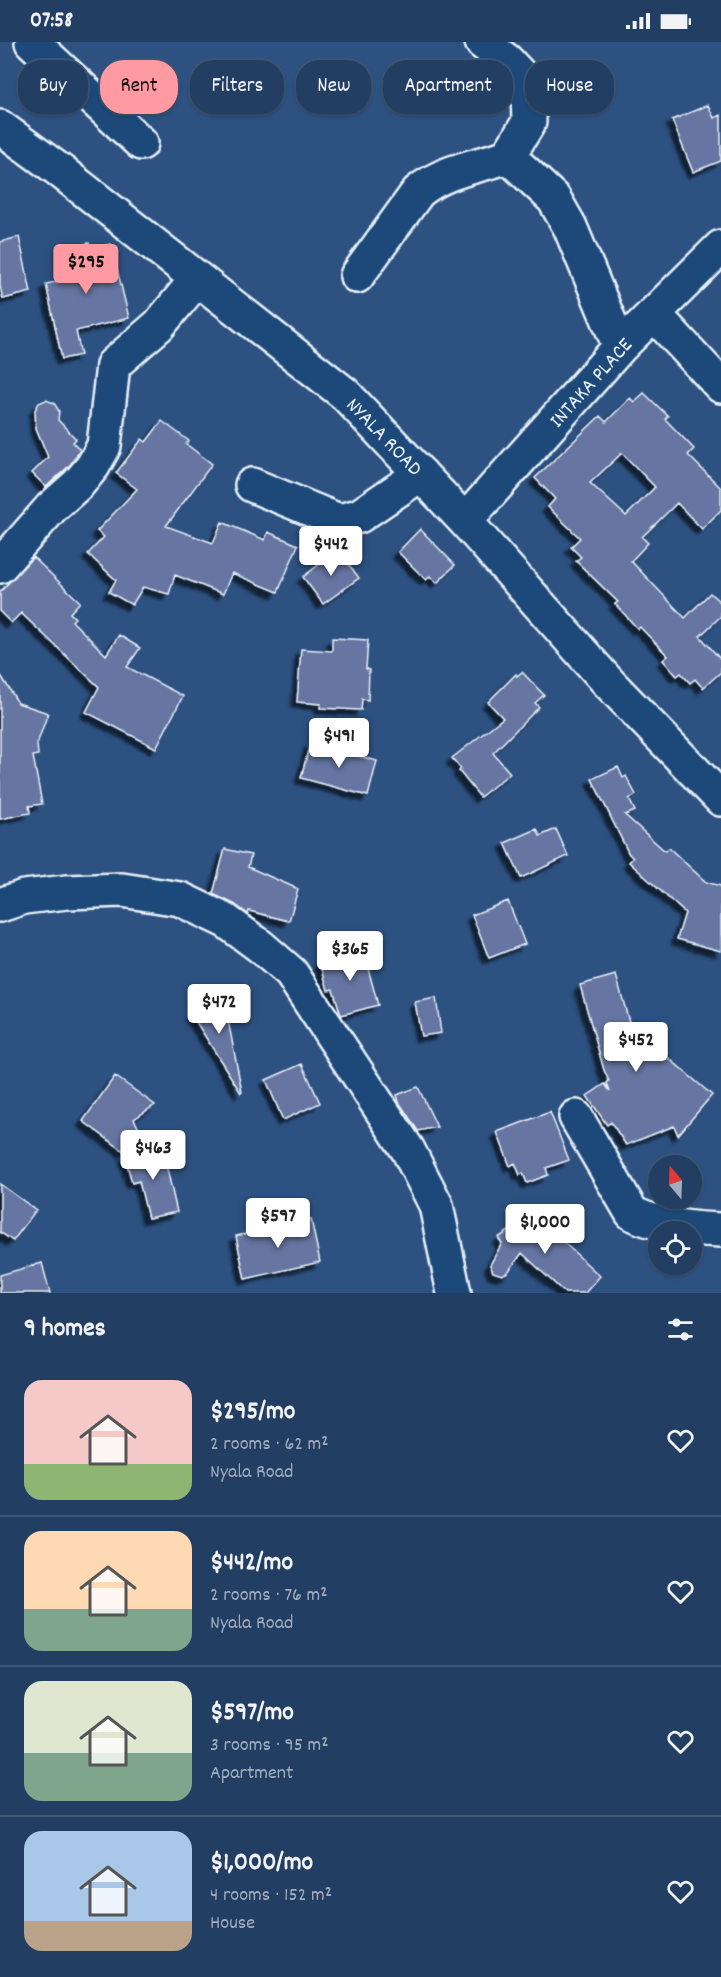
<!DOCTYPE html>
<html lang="en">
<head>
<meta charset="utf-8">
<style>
	:root { --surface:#223e62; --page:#2a4568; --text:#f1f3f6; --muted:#a2aebe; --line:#3f5777; --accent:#ff9aa2 }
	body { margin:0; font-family:Dekko,sans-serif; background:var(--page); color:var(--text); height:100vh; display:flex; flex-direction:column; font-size:22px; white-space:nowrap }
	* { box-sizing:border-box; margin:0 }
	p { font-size:20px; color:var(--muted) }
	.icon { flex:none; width:33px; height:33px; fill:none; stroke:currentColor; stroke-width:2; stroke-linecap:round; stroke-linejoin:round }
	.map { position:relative; height:1251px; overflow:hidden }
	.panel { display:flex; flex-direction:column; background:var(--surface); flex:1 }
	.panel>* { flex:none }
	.top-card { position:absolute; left:18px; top:18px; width:686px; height:54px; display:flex; gap:12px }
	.needle { width:39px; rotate:341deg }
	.controls { position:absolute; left:648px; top:1113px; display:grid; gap:12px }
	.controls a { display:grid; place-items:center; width:54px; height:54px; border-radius:50%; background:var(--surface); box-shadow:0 2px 4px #0004,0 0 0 2px var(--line); font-size:30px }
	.price { position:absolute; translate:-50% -51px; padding:0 14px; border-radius:6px; background:#fff; color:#222; font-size:20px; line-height:39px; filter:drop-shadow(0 2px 3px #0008) }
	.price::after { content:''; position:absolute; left:50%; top:36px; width:18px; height:14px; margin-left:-9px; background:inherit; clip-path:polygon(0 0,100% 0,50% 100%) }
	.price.current { background:var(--accent); color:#111 }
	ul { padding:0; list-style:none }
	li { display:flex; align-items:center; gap:18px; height:150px; padding:0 24px }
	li+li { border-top:2px solid var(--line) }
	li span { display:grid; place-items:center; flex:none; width:168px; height:120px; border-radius:18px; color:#555 }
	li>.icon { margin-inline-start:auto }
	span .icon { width:72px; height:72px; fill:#fffc; stroke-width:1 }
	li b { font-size:26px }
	h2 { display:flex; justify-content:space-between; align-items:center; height:72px; padding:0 24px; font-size:26px }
	.pill { padding:0 21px; border-radius:24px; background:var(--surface); box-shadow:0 2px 4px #0004,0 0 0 2px var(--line); font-size:21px; line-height:54px }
	.pill.current { background:var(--accent); color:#111 }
	.status { display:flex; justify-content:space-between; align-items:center; height:42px; padding:0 30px; background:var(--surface); direction:ltr }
	.status svg { height:16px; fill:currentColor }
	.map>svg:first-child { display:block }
	.building { fill:#6674a2; stroke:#e8f1f8; stroke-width:1.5; fill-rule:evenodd; filter:url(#shadow) }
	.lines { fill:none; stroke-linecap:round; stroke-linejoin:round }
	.minor-casing { stroke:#e8f1f8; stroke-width:38 }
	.minor { stroke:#1f4a7a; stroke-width:33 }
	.labels { text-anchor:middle; stroke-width:4.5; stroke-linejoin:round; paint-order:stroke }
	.street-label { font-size:21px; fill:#e8f1f8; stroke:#1f4a7a }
</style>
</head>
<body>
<div class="status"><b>07:58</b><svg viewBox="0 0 49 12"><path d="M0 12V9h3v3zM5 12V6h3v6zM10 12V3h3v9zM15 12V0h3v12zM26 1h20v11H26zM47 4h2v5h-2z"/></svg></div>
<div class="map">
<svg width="721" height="1251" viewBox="0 0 721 1251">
	<defs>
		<filter id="shadow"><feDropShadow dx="-5.5" dy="5.5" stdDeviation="1.5" flood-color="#0009"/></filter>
	</defs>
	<rect width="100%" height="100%" fill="#2d5282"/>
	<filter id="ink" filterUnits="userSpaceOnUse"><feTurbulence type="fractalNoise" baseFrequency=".0167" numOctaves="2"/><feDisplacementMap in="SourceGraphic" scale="12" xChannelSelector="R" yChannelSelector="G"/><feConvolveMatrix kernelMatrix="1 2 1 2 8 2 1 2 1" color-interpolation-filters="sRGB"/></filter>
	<g filter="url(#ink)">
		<path class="building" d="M708,63L714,76L721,73V119L693,130L672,78Z
			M19,195L31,250L3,257L0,244V200Z
			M89,201L90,207L111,202L129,276L76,289L81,313L62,317L46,242L70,237L63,208Z
			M644,351L668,374L665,377L694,407L688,413L721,446V468L702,487L677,461L642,495L648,501L631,519L685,576L710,551L721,561V574L700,594L721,618V630L703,646L695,637L690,641L681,631L677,634L663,618L668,614L640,585L638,587L615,562L618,560L576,519L581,515L571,505L580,496L548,465L555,457L535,436L600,374L606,380L630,356L634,360ZM622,411L655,445L626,474L590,441Z
			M46,358L54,361L59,369L58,378L76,397L73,400L80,408L70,423L46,445L32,431L48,415L36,386L35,368L39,361Z
			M162,379L189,399L186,402L212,422L166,484L213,501L222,480L265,498L268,490L298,503L278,550L232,531L223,552L175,533L169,552L143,545L132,563L109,550L116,538L88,512L104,495L97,489L137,447L116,431L142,397L146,400Z
			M420,487L455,523L437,541L430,534L426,538L398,510Z
			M338,508L359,536L323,562L303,535Z
			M33,515L80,560L70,571L75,576L72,579L106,613L119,593L140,606L127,625L183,654L156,706L86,670L99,645L21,571L11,581L0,570V550Z
			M332,596L368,598L366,627L369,628L368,658L362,657L361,668L320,666L321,662L297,660L301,607L332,609Z
			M522,630L544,653L535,661L539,665L493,711L510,731L480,755L459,729L461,727L452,716L503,676L488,660L516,632L517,634Z
			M0,632L18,661L48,671L37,702L38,713L33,714L42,762L29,764L30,771L0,777Z
			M310,701L377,719L368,754L301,736Z
			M618,725L623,736L626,734L636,753L629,757L635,769L625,773L665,809L669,806L706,840L721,844V909L677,897L685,871L629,820L633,816L629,812L592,737Z
			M537,787L540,794L556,787L568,814L521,836L505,801Z
			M225,807L251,813L248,825L298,847L289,879L249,869L248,872L234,862L213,852Z
			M508,859L525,902L489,916L472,873Z
			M363,908L378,963L341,973L333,947L328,948L320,920Z
			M616,933L633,994L643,1001L658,1007L712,1053L678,1093L674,1084L626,1103L611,1080L607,1083L587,1054L605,1042L610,1049L607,1041L609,1039L604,1028L580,943Z
			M223,952L242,1050L241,1051L191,972Z
			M436,956L441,991L421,994L415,960Z
			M302,1022L320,1061L283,1078L266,1038Z
			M115,1034L155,1063L134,1077L140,1089L125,1110L83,1079Z
			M418,1045L437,1085L418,1089L399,1060L397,1053Z
			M550,1070L569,1118L546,1126L548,1133L527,1141L523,1131L520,1133L515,1121L510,1124L497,1090Z
			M162,1105L177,1170L148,1176L139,1139L132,1141L125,1114Z
			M0,1142L36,1168L13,1199L0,1190Z
			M535,1172L542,1182L554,1174L567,1193L560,1197L600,1234L585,1251H565L522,1211L508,1230L502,1233L493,1230L490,1223L502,1201L498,1196Z
			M311,1177L320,1220L245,1237L236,1194Z
			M42,1221L50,1251H0V1233Z"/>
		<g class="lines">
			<defs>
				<path id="minor" d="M32,0L141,101
					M0,85L59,128L345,352L465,479L609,641L721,757
					M508,114L554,157L570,185L620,305
					M357,234L418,150C444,128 477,125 508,114L529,80L528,50L521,34L507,19L482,0
					M654,272L721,344
					M252,443L339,479L359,474L421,432
					M465,479L620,305L721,205
					M0,524L52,465L78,442L93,424L104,404L113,323L159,283L197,237
					M0,863L24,855L67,850L122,848L180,857L226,879L260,904L291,931L408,1108L436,1163L454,1251
					M576,1075L632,1171C657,1184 692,1187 721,1188"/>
			</defs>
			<use href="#minor" class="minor-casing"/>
			<use href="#minor" class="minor"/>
		</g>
	</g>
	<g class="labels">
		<g class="street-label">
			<text transform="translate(590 340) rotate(-48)" y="7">INTAKA PLACE</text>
			<text transform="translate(385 394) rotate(46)" y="7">NYALA ROAD</text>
		</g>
	</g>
</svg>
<div class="controls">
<a><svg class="needle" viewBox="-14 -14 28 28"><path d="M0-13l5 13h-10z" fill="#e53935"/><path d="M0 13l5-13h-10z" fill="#a2aebe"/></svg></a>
<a><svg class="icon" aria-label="locate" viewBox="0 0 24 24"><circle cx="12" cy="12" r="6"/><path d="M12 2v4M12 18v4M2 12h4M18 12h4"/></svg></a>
</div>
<b class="price current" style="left:86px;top:253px">$295</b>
<b class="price" style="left:331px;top:535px">$442</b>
<b class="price" style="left:339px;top:727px">$491</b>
<b class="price" style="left:350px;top:940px">$365</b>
<b class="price" style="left:219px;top:993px">$472</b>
<b class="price" style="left:636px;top:1031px">$452</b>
<b class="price" style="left:153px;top:1139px">$463</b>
<b class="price" style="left:278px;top:1207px">$597</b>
<b class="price" style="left:545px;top:1213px">$1,000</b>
<div class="top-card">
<a class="pill">Buy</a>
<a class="pill current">Rent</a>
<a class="pill">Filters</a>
<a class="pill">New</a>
<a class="pill">Apartment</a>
<a class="pill">House</a>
</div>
</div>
<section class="panel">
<h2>9 homes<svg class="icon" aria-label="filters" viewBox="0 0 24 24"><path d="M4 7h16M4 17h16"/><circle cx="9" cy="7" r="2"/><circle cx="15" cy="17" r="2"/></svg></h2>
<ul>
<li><span style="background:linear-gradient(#f6c9c9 70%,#8fb573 0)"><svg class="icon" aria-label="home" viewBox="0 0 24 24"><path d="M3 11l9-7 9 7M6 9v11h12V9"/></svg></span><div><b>$295/mo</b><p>2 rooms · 62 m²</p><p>Nyala Road</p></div><svg class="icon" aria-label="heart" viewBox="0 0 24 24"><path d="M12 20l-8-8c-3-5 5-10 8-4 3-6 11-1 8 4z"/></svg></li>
<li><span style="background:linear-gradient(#ffd9b3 65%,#7fa58c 0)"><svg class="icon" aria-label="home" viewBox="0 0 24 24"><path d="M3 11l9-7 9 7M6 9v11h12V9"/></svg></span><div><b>$442/mo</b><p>2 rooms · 76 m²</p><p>Nyala Road</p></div><svg class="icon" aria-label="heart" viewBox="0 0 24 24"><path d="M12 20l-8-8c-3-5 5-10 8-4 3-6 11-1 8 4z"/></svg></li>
<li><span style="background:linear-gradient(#dfe7d0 60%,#7fa58c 0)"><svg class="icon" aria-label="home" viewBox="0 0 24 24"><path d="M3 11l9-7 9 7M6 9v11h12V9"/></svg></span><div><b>$597/mo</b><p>3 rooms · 95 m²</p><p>Apartment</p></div><svg class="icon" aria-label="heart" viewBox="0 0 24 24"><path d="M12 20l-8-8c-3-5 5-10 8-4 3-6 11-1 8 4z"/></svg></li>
<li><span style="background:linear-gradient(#a9c7e8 75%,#b9a48a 0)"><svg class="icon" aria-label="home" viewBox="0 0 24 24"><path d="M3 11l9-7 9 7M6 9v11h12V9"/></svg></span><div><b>$1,000/mo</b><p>4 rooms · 152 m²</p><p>House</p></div><svg class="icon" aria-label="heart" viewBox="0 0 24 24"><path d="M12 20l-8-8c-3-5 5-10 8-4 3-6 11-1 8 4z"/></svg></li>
</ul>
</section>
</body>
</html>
